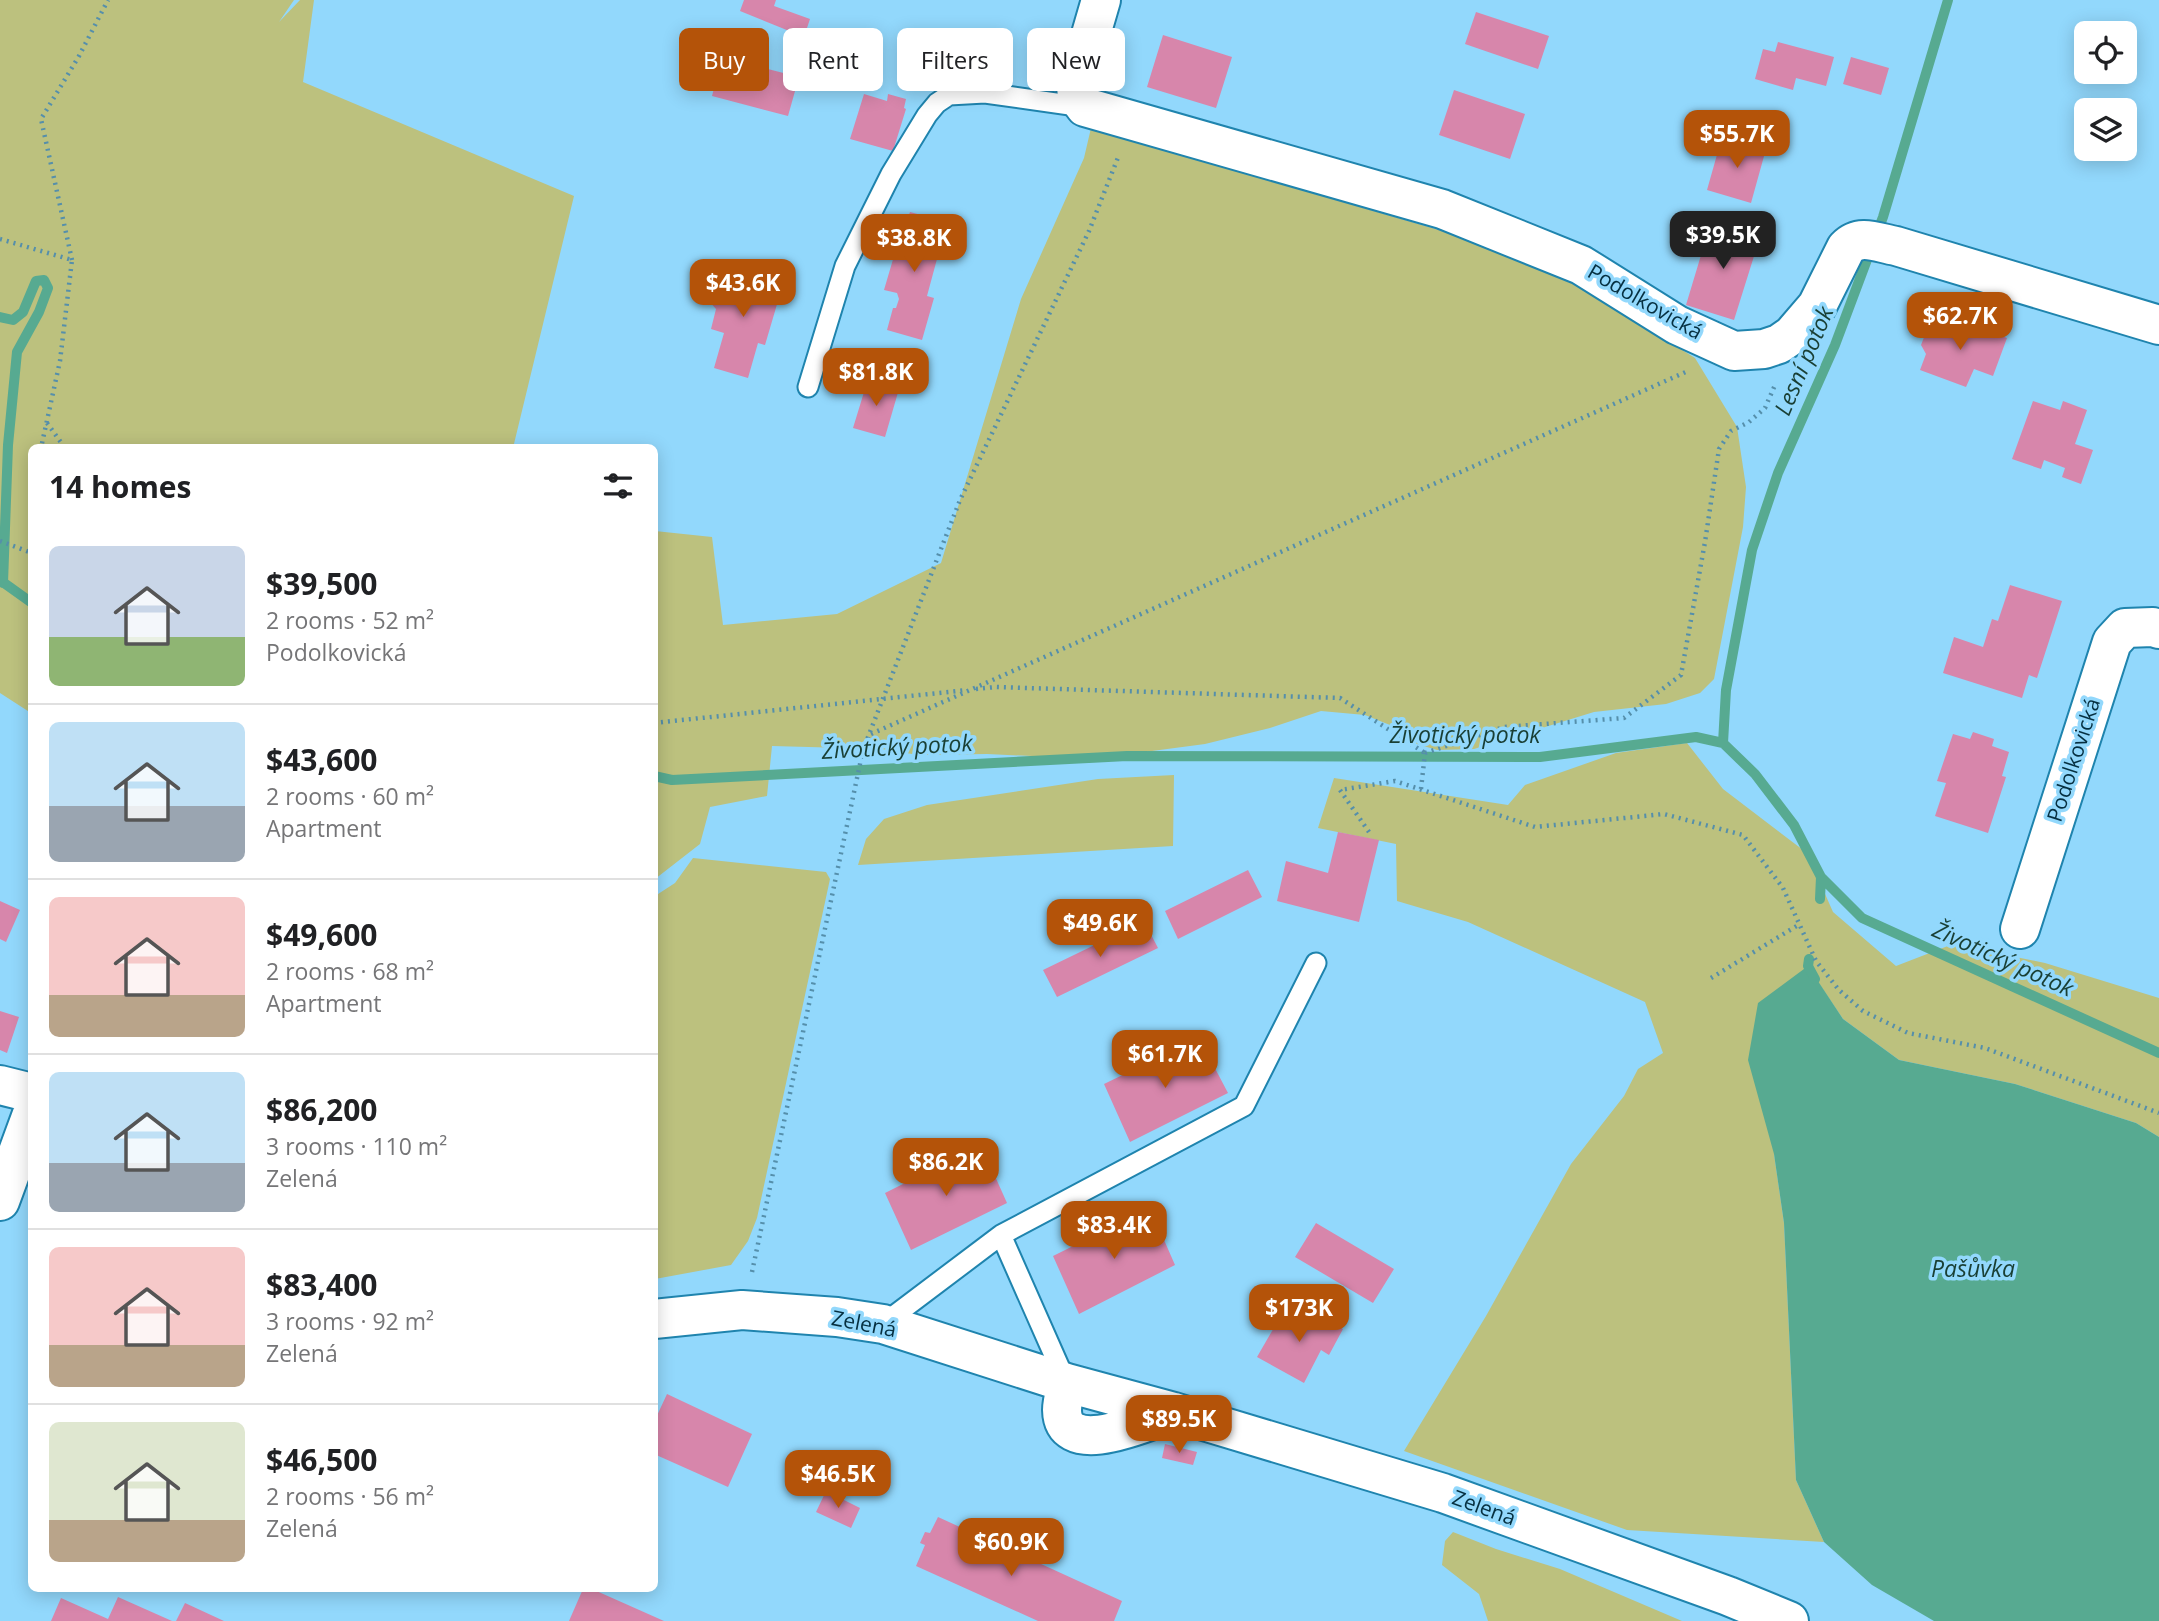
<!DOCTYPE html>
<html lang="en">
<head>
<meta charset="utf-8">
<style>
	:root { --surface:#fff; --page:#f6f6f6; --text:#202124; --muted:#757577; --line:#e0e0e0; --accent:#b45309 }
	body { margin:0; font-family:"Open Sans",sans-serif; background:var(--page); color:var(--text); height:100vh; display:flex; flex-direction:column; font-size:26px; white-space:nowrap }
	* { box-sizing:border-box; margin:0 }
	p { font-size:23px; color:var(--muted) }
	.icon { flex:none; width:38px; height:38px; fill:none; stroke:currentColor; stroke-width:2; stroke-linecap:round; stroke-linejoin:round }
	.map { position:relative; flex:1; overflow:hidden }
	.panel { position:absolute; left:28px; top:444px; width:630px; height:1148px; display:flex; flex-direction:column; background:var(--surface); border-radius:10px; box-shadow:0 4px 18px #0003 }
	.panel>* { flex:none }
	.banner { position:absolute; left:679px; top:28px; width:665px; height:63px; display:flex; gap:14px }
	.tools { position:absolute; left:2074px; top:21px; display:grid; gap:14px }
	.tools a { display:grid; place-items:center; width:63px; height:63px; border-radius:10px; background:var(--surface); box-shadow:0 4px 18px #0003; font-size:35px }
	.price { position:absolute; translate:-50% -60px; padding:0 16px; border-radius:14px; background:var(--accent); color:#fff; font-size:23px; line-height:46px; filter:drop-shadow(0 2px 4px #0008) }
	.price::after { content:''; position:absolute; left:50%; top:42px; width:21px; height:16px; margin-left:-10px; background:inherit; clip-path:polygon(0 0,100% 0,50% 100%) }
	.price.on { background:#222; color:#fff }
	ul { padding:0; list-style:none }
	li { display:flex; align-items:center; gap:21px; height:175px; padding:0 21px }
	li+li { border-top:2px solid var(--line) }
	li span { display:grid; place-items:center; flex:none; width:196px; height:140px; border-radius:10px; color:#555 }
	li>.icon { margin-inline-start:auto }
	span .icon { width:84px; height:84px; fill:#fffc; stroke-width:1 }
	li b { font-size:30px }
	h2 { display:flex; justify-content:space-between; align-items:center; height:84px; padding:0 21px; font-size:30px }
	.tag { padding:0 24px; border-radius:10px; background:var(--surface); box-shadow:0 4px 18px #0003; font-size:24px; line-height:63px }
	.tag.on { background:var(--accent); color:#fff }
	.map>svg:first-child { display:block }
	.green { fill:#bcc17e }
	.water { fill:#57aa91 }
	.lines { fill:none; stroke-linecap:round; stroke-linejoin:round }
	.stream { stroke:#57aa91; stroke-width:10 }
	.building { fill:#d786ab }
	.lane-casing { stroke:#1f84ae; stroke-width:23 }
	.street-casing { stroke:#1f84ae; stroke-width:42 }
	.path { stroke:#558fab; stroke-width:4.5; stroke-dasharray:2 5; stroke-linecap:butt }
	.lane { stroke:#fff; stroke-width:19 }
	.street { stroke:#fff; stroke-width:38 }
	.labels { text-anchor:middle; stroke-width:7; stroke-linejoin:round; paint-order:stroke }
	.street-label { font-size:21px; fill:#063041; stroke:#92d8fc }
	.water-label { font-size:23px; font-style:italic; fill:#193f34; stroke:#92d8fc }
</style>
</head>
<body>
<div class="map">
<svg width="2159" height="1621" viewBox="0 0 2159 1621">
	<rect width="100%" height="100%" fill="#92d8fc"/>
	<path class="green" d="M0,0H294L279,22L300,0H314L303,82L574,196L513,448H32L31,713L0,693Z
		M1091,128L1480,242L1562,274L1695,358L1737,427L1746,487L1743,527L1714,679L1700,693L1666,704L1594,712L1474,749L1437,750L1417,744L1395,727L1365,715L1321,711L1270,728L1205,744L1137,753L1054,757L987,754L918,755L882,749L772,746L767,796L710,807L700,844L655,879V531L712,537L723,625L837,614L941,563L1021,299L1084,158Z
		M1687,743L1723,789L1807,853L1833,912L1896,966L1953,944L2045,963L2159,998V1137L2136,1123L2015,1084L1899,1060L1843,1019L1808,967L1774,1154L1784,1223L1796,1480L1824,1542L1627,1530L1404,1451L1486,1316L1571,1164L1624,1096L1638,1069L1663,1053L1645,1002L1468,922L1397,901L1396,844L1318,828L1334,778L1508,805L1525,785L1616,753Z
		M1174,775L1173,846L858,865L866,839L884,819L927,805L1098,779Z
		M693,858L826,872L830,879L757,1218L748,1241L731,1265L655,1279V896L675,883Z
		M1453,1532L1496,1549L1560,1569L1682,1621H1488L1479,1594L1442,1565L1445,1541Z"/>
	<path class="water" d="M1808,966L1843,1019L1899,1060L2015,1084L2136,1123L2159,1137V1621H1934L1872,1585L1824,1542L1796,1480L1784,1223L1774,1154L1748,1060L1758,1003Z"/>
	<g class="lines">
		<path class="stream" d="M0,317L13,320L23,312L36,281L44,280L48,288L39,312L17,352L8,445L3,583
			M0,580L32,603
			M1723,743L1726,690L1752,550L1778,473L1835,345L1883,217L1948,0
			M654,776L672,780L1127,756L1540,757L1696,737L1723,743L1755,774L1794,825L1821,877L1862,918L2159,1053
			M1820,899L1821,877
			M1809,959L1808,966L1815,979"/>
	</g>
	<path class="building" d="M744,0H776L774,6L810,19L804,37L740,11Z
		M1476,12L1549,36L1538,69L1465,44Z
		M1163,35L1232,57L1216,108L1147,87Z
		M1778,42L1834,57L1826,86L1796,78L1793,90L1755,79L1763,49L1775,52Z
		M722,57L799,77L788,116L712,96Z
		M1851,57L1889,68L1881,95L1843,84Z
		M1454,90L1525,114L1510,159L1439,135Z
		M864,94L887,101L888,94L906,99L904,108L906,109L893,151L850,139Z
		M1722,137L1766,149L1751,203L1707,190Z
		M910,212L947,222L927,296L934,298L922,340L887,330L893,308H896L899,299L897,293L884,290L904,222L906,223Z
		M1711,222L1760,237L1734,320L1686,305Z
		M728,268L783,284L765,345L758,343L748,378L714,368L724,333L711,329L716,309L709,301L712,291L723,288Z
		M1932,317L1983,335L1985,330L2007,338L1993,376L1974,369L1966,387L1920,370L1926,354L1921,345Z
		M868,379L899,389L885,437L853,428Z
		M2033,401L2060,410L2063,401L2087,410L2075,444L2093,450L2081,484L2062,477L2065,468L2044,460L2041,469L2012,459Z
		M2010,585L2062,601L2037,678L2029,675L2022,698L1943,673L1954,637L1983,647L1992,619L1998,621Z
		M1973,732L1994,739L1992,746L2009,752L2002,776L2006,777L1988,833L1935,816L1946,783L1937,781L1953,734L1970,739Z
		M1338,832L1379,840L1359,922L1277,901L1286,861L1328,873Z
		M1248,870L1262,897L1178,939L1165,911Z
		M0,901L20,910L6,942L0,939Z
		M1144,921L1158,948L1057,997L1043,970Z
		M0,1011L19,1017L7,1053L0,1050Z
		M1199,1038L1228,1093L1130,1142L1104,1084Z
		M981,1145L1007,1203L911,1250L885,1193Z
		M1150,1208L1175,1265L1079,1314L1053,1256Z
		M1316,1223L1394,1269L1373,1303L1295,1257Z
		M1311,1311L1343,1329L1329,1355L1321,1350L1304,1383L1257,1357L1283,1312L1305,1324Z
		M667,1394L752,1434L728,1487L654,1454V1422Z
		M1165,1444L1197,1452L1193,1465L1162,1458Z
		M826,1491L860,1508L851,1528L816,1512Z
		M938,1517L1122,1601L1114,1621H1038L916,1566L925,1545L920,1543L925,1532L930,1533Z
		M583,1589H592L664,1621H569Z
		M118,1597L172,1621H51L61,1598L108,1619Z
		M185,1603L224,1621H176Z"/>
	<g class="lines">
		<defs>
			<path id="lane" d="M808,387L845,266L891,174L927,115L937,103L949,95L985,93L1084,107
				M883,1324L1001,1235
				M1066,1382L1001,1235L1244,1106L1316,963"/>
			<path id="street" d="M1101,0L1076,86L1077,96L1085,107L1442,209L1581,265L1677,325L1734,351L1764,349L1779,344L1792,335L1817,306L1846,248C1860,233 1878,243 1896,246L2159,325
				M2020,929L2112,642L2125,628L2153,627L2159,629
				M0,1085L32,1093
				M0,1201L32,1114
				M654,1319L742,1310L837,1317L883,1324L1067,1383L1174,1412L1443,1493L1728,1596L1789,1621
				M1067,1383C1065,1392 1062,1401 1062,1410C1063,1461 1150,1420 1174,1412"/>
		</defs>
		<use href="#lane" class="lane-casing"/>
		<use href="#street" class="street-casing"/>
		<path class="path" d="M0,239L72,260L60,361L41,448
			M72,260L41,119L79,56L108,0
			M47,423L65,448
			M0,541L32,553
			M976,689L996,687L1340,698L1425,753
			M654,723L967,690
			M871,734L1688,371
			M1425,753L1504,727L1624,718L1681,675L1705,542L1719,449L1731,431L1749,422L1765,408L1775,385
			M1421,789L1425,753
			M1369,832L1340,790L1395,781L1535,827L1664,814L1743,835L1783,888L1816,961L1839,990L1863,1011L1908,1033L1985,1048L2159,1113
			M1711,978L1800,924
			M752,1272L863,750L960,500L1089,231L1119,155"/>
		<use href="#lane" class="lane"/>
		<use href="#street" class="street"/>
	</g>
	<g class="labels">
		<g class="street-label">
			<text transform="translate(1645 302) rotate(30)" y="7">Podolkovická</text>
			<text transform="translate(2074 760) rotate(-72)" y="7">Podolkovická</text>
			<text transform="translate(864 1324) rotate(11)" y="7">Zelená</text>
			<text transform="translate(1484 1508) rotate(20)" y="7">Zelená</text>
		</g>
		<g class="water-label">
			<text transform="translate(1804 361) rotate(-67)" y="8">Lesní potok</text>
			<text x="1465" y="743">Životický potok</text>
			<text transform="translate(897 747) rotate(-3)" y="8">Životický potok</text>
			<text transform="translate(2003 959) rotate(24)" y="8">Životický potok</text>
			<text x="1973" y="1277">Pašůvka</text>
		</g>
	</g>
</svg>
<div class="tools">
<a><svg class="icon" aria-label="locate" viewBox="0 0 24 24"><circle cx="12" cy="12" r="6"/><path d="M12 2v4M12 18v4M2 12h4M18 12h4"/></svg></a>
<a><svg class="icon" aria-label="layers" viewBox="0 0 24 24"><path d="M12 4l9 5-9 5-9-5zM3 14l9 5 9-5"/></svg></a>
</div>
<b class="price" style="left:1737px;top:170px">$55.7K</b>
<b class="price on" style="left:1723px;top:271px">$39.5K</b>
<b class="price" style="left:914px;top:274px">$38.8K</b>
<b class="price" style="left:743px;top:319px">$43.6K</b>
<b class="price" style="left:1960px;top:352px">$62.7K</b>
<b class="price" style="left:876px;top:408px">$81.8K</b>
<b class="price" style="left:1100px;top:959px">$49.6K</b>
<b class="price" style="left:1165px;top:1090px">$61.7K</b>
<b class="price" style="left:946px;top:1198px">$86.2K</b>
<b class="price" style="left:1114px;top:1261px">$83.4K</b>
<b class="price" style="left:1299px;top:1344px">$173K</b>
<b class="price" style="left:1179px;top:1455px">$89.5K</b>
<b class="price" style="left:838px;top:1510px">$46.5K</b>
<b class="price" style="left:1011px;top:1578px">$60.9K</b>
<div class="banner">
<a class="tag on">Buy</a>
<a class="tag">Rent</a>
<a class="tag">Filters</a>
<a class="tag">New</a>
</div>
<section class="panel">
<h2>14 homes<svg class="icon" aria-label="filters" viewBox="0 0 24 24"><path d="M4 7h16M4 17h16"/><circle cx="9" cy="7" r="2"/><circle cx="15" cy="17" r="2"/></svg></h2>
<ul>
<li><span style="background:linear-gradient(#c9d6e8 65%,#8fb573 0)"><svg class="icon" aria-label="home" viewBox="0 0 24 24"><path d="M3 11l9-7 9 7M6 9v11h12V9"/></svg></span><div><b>$39,500</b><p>2 rooms · 52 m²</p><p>Podolkovická</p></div></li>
<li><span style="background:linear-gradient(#bfe0f5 60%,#9aa5b1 0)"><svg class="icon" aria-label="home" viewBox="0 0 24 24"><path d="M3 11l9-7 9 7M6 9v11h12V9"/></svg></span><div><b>$43,600</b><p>2 rooms · 60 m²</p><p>Apartment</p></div></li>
<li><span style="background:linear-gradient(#f6c9c9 70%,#b9a48a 0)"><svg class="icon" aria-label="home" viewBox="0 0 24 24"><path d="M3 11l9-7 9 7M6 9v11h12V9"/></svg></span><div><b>$49,600</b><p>2 rooms · 68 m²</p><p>Apartment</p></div></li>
<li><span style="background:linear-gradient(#bfe0f5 65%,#9aa5b1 0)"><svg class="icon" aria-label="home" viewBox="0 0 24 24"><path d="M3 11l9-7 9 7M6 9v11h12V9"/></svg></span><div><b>$86,200</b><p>3 rooms · 110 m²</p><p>Zelená</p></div></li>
<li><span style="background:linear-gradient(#f6c9c9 70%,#b9a48a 0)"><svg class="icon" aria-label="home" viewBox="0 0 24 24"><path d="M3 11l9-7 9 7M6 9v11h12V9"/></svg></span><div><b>$83,400</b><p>3 rooms · 92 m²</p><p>Zelená</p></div></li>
<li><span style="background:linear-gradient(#dfe7d0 70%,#b9a48a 0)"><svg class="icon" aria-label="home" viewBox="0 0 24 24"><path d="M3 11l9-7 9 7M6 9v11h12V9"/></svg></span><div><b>$46,500</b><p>2 rooms · 56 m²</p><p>Zelená</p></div></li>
</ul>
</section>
</div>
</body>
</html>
